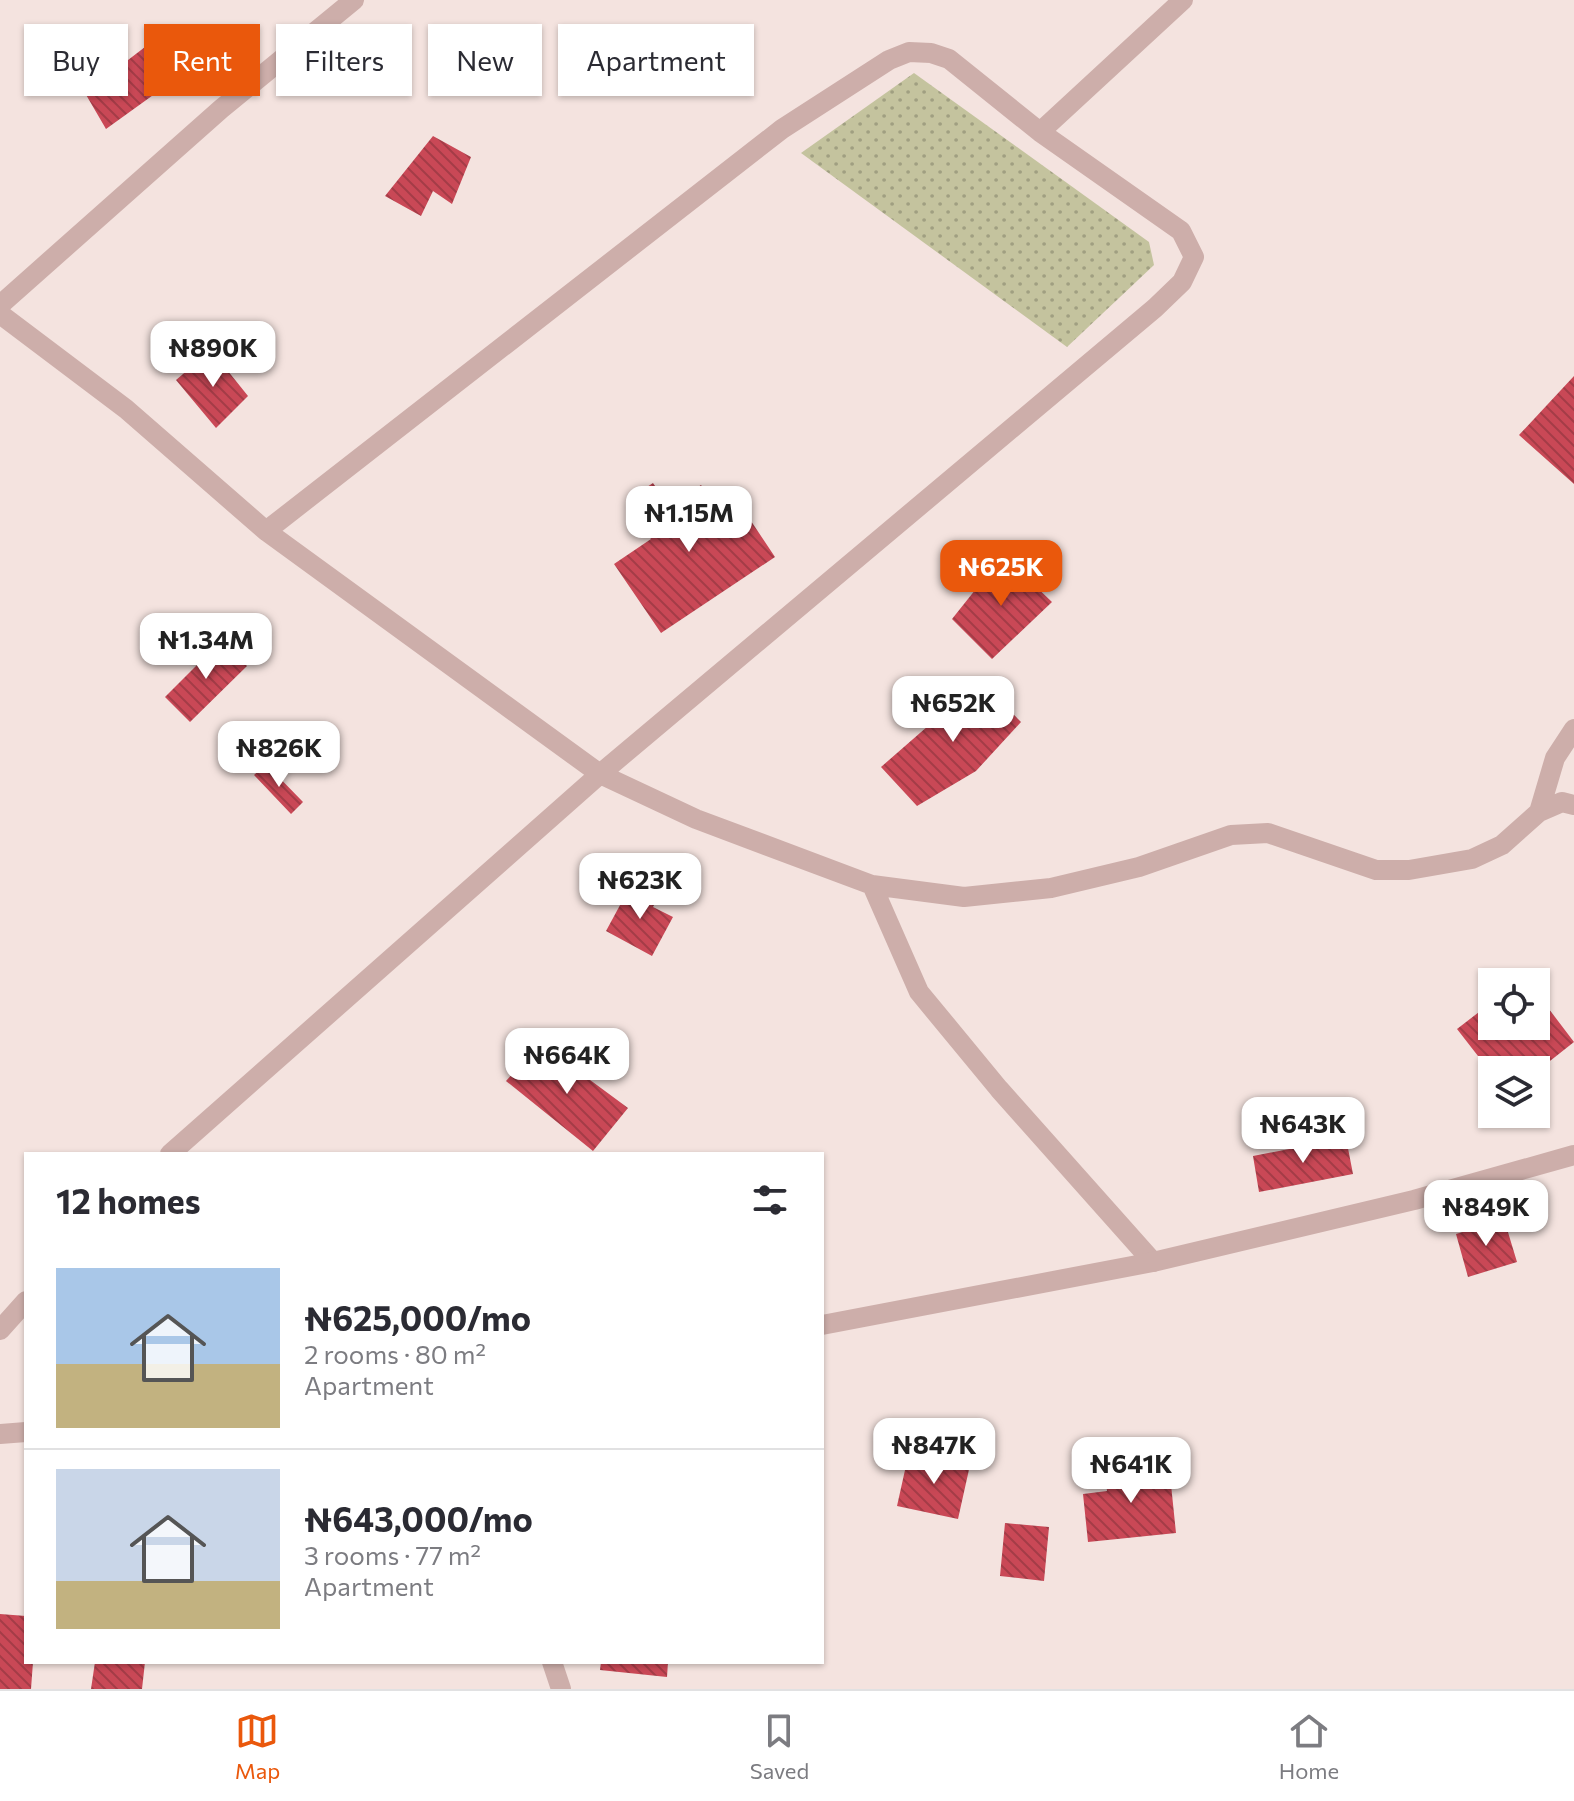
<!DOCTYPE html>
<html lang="en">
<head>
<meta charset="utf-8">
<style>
	:root { --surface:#fff; --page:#f2f2f3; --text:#2b2b33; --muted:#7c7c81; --line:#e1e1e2; --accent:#ea580c }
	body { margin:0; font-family:Commissioner,sans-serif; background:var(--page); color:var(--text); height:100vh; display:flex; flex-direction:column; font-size:30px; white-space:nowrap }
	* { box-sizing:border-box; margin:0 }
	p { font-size:26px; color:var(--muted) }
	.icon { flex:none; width:44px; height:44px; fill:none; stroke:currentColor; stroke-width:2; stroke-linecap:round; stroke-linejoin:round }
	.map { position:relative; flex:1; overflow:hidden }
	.details { position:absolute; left:24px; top:1152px; width:800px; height:512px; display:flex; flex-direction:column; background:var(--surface); border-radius:0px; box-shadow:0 2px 6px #0004 }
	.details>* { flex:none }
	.guide { position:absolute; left:24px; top:24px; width:800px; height:72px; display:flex; gap:16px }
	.buttons { position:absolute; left:1478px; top:968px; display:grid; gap:16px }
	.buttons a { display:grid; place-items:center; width:72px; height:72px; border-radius:0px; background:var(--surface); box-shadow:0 2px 6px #0004; font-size:40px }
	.price { position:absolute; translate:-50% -68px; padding:0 18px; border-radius:16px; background:#fff; color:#222; font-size:26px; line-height:52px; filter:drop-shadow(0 2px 4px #0008) }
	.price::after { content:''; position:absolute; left:50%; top:48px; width:24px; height:18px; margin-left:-12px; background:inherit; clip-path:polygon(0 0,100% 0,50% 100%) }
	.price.current { background:var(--accent); color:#fff }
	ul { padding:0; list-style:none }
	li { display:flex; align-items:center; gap:24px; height:200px; padding:0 32px }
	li+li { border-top:2px solid var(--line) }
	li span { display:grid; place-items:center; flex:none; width:224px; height:160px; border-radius:0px; color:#555 }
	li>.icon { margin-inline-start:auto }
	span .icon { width:96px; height:96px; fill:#fffc; stroke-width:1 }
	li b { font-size:34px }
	h2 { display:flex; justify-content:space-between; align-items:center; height:96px; padding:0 32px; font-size:34px }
	.pill { padding:0 28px; border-radius:0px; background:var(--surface); box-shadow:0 2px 6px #0004; font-size:28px; line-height:72px }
	.pill.current { background:var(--accent); color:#fff }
	.menu { display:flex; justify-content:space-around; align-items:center; height:112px; border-top:2px solid var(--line); background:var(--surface); font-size:22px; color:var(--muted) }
	.menu a { display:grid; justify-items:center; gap:4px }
	.menu .current { color:var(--accent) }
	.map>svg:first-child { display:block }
	.grass { fill:url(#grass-dots) }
	.building { fill:url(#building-back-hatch) }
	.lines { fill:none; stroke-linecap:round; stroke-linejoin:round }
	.minor { stroke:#cdaeaa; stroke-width:20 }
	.tertiary { stroke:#cdaeaa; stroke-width:20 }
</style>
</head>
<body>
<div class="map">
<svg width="1574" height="1689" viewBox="0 0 1574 1689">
	<defs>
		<pattern id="grass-dots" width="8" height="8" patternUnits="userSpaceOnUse" patternTransform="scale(2)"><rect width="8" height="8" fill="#c4c39e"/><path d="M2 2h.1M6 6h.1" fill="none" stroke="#a09f81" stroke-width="1.8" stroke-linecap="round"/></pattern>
		<pattern id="building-back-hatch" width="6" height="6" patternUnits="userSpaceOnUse" patternTransform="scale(2)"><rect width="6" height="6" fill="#c94856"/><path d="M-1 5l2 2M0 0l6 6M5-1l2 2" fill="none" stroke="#a43c47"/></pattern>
	</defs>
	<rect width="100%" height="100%" fill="#f4e3df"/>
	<path class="grass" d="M914,73L1149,242L1154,265L1067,347L801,153Z"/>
	<path class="building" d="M145,47L174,80L106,129L85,93Z
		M433,136L471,157L452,204L433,191L421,216L385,196Z
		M211,350L248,396L216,428L176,380Z
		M1574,376V484L1519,435Z
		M653,483L669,506L701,485L721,515L739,503L775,557L661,633L614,564L651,539L626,501Z
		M1003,555L1052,602L992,659L952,619Z
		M254,618L270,636L245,659L228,641Z
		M222,640L247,666L190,722L165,697Z
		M976,676L1021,722L976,771L917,806L881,767L936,719Z
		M266,764L303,802L291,814L254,775Z
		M632,883L658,897L653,907L673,917L652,956L606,931Z
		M1536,992L1574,1042L1536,1072L1492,1070V1074L1457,1029L1492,1002V1026H1536Z
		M540,1043L628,1108L593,1151L506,1081Z
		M1346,1138L1353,1174L1259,1192L1253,1156Z
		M1504,1219L1517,1262L1468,1277L1456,1234Z
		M909,1452L970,1465L958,1519L897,1506Z
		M1169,1465L1176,1533L1088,1542L1083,1494L1107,1491L1105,1471Z
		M1005,1523L1049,1527L1044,1581L1000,1576Z
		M0,1614L26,1616V1662H33L31,1689H0Z
		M95,1662H145L142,1689H91Z
		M601,1662H668L667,1677L600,1670Z"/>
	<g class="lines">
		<path class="minor" d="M1040,132L1183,0
			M0,305L221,109L354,0
			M0,314L126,409L266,531L600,774L696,819L872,885L964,897L1051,888L1139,867L1231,835L1268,833L1376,870H1409L1472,859L1502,845L1539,812L1562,802L1574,805
			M1539,812L1555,758L1574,729
			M872,885L919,992L999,1089L1153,1262
			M170,1154L600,774L1155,308L1182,282L1194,257L1181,231L1040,132L949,59L931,53L909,52L889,60L782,129L266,531
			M0,1330L26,1301
			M552,1662L561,1689"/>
		<path class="tertiary" d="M822,1325L1153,1262L1414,1200L1574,1155
			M0,1434L26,1432"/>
	</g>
</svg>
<div class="buttons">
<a><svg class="icon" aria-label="locate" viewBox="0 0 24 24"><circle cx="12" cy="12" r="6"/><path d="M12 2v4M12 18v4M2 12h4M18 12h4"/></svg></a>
<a><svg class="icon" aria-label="layers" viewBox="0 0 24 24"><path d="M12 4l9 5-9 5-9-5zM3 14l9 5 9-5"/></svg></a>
</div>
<b class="price" style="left:213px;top:389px">₦890K</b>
<b class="price" style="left:689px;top:554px">₦1.15M</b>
<b class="price current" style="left:1001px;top:608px">₦625K</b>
<b class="price" style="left:206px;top:681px">₦1.34M</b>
<b class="price" style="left:953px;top:744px">₦652K</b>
<b class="price" style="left:279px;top:789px">₦826K</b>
<b class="price" style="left:640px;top:921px">₦623K</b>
<b class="price" style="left:567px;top:1096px">₦664K</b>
<b class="price" style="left:1303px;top:1165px">₦643K</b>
<b class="price" style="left:1486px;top:1248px">₦849K</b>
<b class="price" style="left:934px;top:1486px">₦847K</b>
<b class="price" style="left:1131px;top:1505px">₦641K</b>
<div class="guide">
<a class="pill">Buy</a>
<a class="pill current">Rent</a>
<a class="pill">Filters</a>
<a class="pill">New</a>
<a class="pill">Apartment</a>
</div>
<section class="details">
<h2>12 homes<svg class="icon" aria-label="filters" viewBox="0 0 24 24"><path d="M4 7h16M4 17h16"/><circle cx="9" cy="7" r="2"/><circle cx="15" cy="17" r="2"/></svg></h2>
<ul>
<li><span style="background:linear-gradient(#a9c7e8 60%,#c2b280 0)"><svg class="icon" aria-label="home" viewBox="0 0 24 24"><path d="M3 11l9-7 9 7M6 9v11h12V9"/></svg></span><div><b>₦625,000/mo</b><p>2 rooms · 80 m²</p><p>Apartment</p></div></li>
<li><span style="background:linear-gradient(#c9d6e8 70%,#c2b280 0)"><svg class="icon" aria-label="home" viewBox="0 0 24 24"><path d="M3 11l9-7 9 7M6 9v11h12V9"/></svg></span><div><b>₦643,000/mo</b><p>3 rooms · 77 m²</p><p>Apartment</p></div></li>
</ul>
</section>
</div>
<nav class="menu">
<a class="current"><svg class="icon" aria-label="map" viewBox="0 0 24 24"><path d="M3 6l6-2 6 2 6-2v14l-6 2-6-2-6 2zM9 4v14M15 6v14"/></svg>Map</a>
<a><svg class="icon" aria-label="saved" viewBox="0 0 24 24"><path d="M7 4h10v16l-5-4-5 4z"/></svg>Saved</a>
<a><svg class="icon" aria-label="home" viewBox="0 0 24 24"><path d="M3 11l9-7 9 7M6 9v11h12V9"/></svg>Home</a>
</nav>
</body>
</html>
